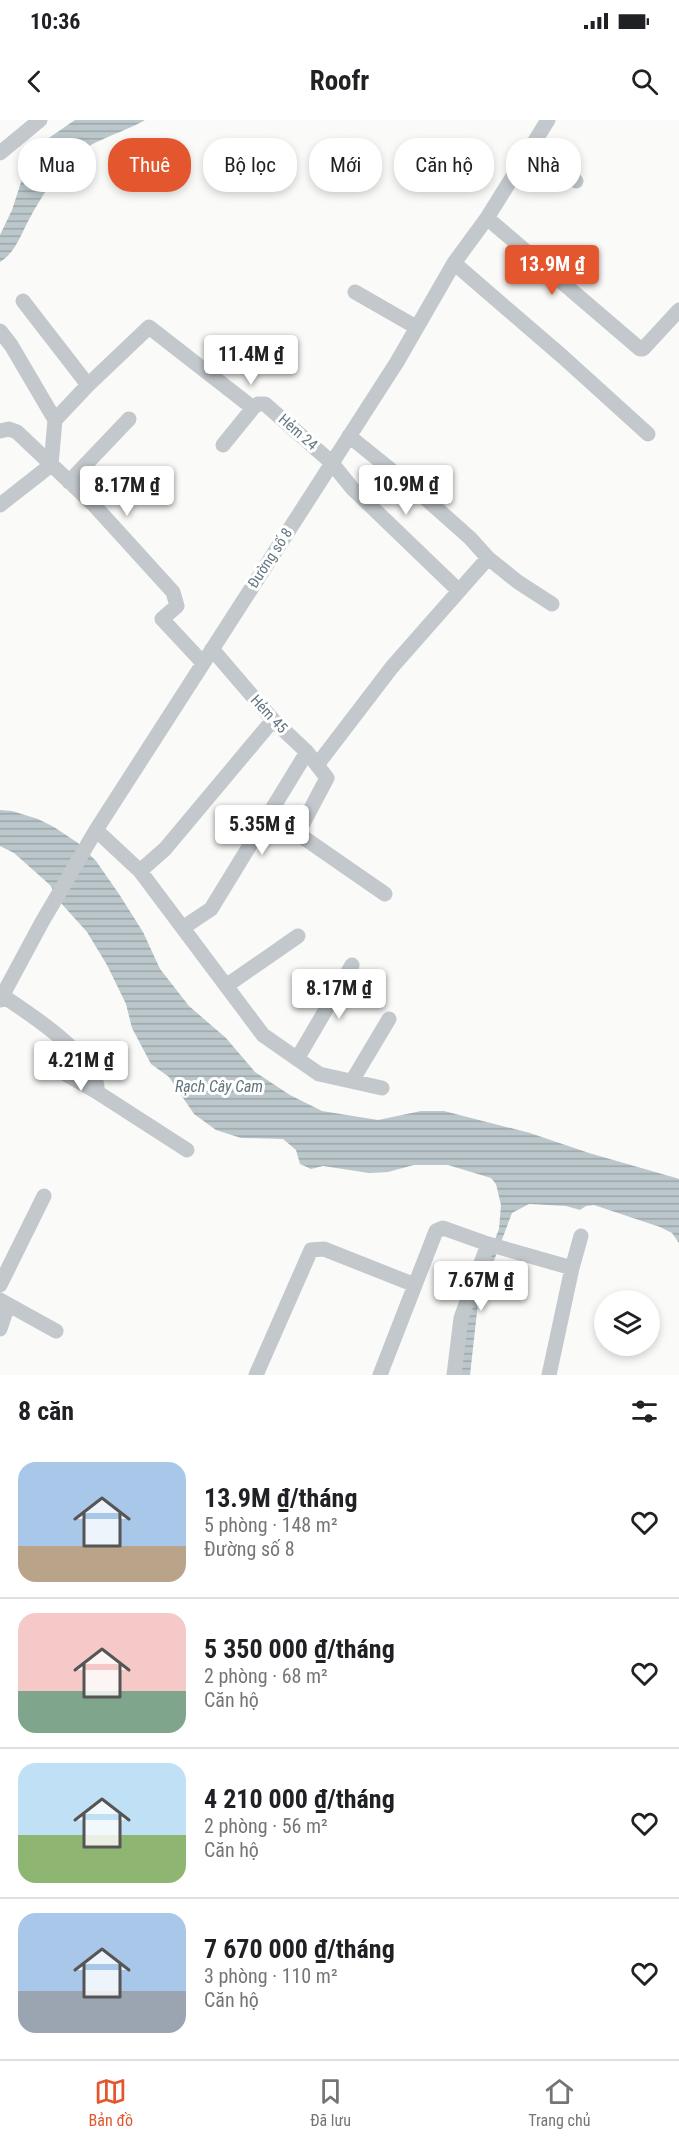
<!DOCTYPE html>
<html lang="vi">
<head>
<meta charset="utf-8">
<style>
	:root { --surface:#fff; --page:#f2f2f2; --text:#202124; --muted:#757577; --line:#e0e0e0; --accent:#e4572e }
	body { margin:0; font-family:"Roboto Condensed",sans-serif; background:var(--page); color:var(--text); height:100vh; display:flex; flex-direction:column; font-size:22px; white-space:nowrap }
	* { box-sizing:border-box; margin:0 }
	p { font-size:20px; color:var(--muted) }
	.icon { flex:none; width:33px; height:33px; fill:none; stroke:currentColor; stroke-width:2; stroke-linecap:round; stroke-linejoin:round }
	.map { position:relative; height:1255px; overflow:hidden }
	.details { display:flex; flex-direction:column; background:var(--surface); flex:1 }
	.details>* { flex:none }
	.guide { position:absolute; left:18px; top:18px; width:644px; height:54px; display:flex; gap:12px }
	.tools { position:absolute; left:594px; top:1170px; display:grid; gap:12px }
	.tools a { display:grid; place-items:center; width:66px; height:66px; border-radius:50%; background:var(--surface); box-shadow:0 3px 9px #0003; font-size:30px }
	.price { position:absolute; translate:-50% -51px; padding:0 14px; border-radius:6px; background:#fff; color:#222; font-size:20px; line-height:39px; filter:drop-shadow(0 2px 3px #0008) }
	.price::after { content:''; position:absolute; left:50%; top:36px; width:18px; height:14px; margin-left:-9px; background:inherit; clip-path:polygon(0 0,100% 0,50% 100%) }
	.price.selected { background:var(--accent); color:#fff }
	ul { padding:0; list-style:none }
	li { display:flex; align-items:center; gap:18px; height:150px; padding:0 18px }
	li+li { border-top:2px solid var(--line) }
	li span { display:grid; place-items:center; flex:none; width:168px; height:120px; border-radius:18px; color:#555 }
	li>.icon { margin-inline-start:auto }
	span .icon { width:72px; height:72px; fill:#fffc; stroke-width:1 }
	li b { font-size:26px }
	h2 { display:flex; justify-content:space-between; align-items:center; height:72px; padding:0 18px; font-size:26px }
	.pill { padding:0 21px; border-radius:24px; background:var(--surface); box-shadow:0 3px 9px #0003; font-size:21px; line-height:54px }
	.pill.selected { background:var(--accent); color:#fff }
	.status { display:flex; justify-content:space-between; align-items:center; height:42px; padding:0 30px; background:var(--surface); direction:ltr }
	.status svg { height:16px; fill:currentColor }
	header { display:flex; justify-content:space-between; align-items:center; height:78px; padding:0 18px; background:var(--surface); font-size:27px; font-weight:700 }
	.tabs { display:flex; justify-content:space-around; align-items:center; height:84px; border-top:2px solid var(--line); background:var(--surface); font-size:16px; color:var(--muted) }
	.tabs a { display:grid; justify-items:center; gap:3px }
	.tabs .selected { color:var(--accent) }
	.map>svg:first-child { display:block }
	.water { fill:url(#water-rules) }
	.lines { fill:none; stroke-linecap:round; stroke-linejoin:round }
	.minor { stroke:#c3c8cc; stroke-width:15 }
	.labels { text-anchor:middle; stroke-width:6; stroke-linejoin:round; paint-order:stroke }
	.street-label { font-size:15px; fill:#657683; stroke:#fff }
	.water-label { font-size:16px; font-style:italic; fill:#60757c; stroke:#fff }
</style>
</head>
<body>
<div class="status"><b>10:36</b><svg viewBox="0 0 49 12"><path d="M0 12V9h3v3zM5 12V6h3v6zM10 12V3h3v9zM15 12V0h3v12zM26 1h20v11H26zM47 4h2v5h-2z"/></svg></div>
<header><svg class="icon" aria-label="back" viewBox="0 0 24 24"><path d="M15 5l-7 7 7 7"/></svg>Roofr<svg class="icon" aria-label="search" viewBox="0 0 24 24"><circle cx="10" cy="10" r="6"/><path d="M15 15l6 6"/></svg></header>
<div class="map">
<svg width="679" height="1255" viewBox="0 0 679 1255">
	<defs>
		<pattern id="water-rules" width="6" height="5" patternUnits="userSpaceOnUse" patternTransform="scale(1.5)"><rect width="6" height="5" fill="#bbc7cb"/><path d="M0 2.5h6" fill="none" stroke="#9ca6aa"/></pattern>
	</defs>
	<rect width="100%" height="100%" fill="#fafaf8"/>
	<path class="water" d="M75,0H145C119,15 89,20 68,42C56,54 39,81 31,96C21,113 17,131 0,142V115L12,90L24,53L43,22Z
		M0,690L12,691L38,699L54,707L78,723L96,741L119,774L143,812L160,849L189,886L226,918L255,952L290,975L322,991L378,1000L421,991H444L530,1013L589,1033L676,1058L679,1059V1123L672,1113L660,1107L594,1085L586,1086L580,1090L566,1086L529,1084L512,1093L478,1183L470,1255H458L466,1192L499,1109L501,1085L496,1064L491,1058L448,1045H414L388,1052L369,1053L323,1046L311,1049L300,1044L296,1030L283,1019L241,1018L216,1010L194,994L169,957L151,944L132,908L126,884L107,845L87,812L60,782L50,765L14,733L0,726Z"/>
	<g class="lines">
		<path class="minor" d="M531,25L576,61
			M0,33L40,0
			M487,98L640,229H643L679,190
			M454,143L563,237L648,314
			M355,172L416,207
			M23,181L88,265
			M0,211L11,225L55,300
			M0,311L9,309L17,312L93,384L173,472L177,486L162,499L203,543
			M349,316L416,370L470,418L488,438L518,462L552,484
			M223,325L253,288
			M69,362L129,299
			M0,385L51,345L55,300L88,265L149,207L253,288L258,284H265L331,342L352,368L458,470
			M212,529L273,600L307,632L327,658L298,713
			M317,645L392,547L488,438
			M268,693L385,774
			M96,710L140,751L263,915L319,954L382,968
			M140,751L165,729L273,600
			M184,807L211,789L307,632
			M226,866L298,816
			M3,876C27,892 102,940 97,972L187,1030
			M0,880L42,802L96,710L397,242L454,143L487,98L548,0
			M297,939L352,845
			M62,952L97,972
			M352,961L389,899
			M572,1148L581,1116
			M0,1165L44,1076
			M0,1180L56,1211
			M0,1209L8,1185
			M256,1255L311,1130L324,1129L415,1165
			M380,1255L436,1111L443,1108L488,1124L572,1148L549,1255
			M454,1255L461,1198L488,1124"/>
	</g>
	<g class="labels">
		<g class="street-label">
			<text transform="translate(298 312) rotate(41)" y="5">Hẻm 24</text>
			<text transform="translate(270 438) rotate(-57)" y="5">Đường số 8</text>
			<text transform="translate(269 594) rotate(47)" y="5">Hẻm 45</text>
		</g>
		<g class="water-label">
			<text x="219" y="972">Rạch Cây Cam</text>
		</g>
	</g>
</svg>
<div class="tools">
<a><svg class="icon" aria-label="layers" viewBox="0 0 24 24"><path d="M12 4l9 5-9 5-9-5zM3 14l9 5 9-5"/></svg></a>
</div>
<b class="price selected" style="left:552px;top:176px">13.9M ₫</b>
<b class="price" style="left:251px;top:266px">11.4M ₫</b>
<b class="price" style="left:406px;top:396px">10.9M ₫</b>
<b class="price" style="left:127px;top:397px">8.17M ₫</b>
<b class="price" style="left:262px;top:736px">5.35M ₫</b>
<b class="price" style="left:339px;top:900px">8.17M ₫</b>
<b class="price" style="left:81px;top:972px">4.21M ₫</b>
<b class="price" style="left:481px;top:1192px">7.67M ₫</b>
<div class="guide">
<a class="pill">Mua</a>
<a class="pill selected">Thuê</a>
<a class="pill">Bộ lọc</a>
<a class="pill">Mới</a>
<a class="pill">Căn hộ</a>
<a class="pill">Nhà</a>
</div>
</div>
<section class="details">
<h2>8 căn<svg class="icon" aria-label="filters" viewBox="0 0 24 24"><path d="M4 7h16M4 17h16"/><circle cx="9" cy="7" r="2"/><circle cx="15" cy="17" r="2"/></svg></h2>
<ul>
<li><span style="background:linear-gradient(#a9c7e8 70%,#b9a48a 0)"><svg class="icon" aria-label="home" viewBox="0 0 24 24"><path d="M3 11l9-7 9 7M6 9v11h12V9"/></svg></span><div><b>13.9M ₫/tháng</b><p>5 phòng · 148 m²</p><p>Đường số 8</p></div><svg class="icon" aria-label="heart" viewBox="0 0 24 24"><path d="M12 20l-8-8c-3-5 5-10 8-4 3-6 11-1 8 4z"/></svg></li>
<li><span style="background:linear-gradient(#f6c9c9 65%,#7fa58c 0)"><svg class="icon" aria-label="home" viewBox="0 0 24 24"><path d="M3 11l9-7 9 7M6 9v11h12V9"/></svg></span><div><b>5 350 000 ₫/tháng</b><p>2 phòng · 68 m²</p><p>Căn hộ</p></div><svg class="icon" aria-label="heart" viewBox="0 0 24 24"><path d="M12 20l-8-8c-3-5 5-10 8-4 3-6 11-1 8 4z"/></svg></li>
<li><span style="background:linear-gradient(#bfe0f5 60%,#8fb573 0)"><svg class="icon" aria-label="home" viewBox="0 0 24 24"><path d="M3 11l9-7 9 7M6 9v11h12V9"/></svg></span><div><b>4 210 000 ₫/tháng</b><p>2 phòng · 56 m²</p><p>Căn hộ</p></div><svg class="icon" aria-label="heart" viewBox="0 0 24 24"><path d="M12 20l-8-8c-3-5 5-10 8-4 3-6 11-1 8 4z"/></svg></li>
<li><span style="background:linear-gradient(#a9c7e8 65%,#9aa5b1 0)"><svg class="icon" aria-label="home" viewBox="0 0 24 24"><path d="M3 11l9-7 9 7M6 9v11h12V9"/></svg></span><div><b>7 670 000 ₫/tháng</b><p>3 phòng · 110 m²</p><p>Căn hộ</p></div><svg class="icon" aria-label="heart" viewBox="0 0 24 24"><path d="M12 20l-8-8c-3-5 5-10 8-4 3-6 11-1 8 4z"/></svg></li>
</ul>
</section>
<nav class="tabs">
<a class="selected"><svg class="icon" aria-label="map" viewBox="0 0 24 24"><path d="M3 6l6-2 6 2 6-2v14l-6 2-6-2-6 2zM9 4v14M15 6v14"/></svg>Bản đồ</a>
<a><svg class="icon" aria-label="saved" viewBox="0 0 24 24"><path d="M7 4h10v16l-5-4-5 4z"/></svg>Đã lưu</a>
<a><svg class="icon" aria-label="home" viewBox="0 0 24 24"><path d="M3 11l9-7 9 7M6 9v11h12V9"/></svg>Trang chủ</a>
</nav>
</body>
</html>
